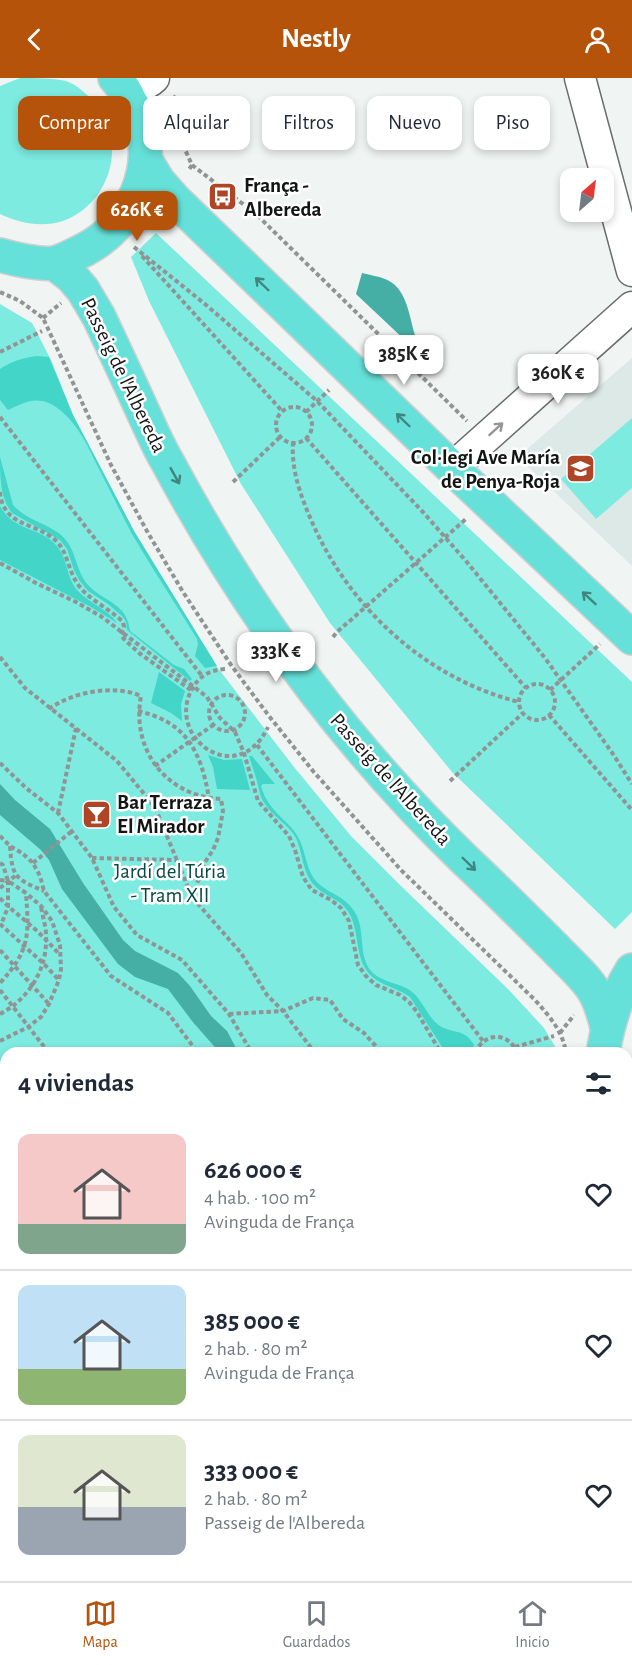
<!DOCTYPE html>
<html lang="es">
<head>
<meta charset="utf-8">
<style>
	:root { --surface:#fff; --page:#f6f6f7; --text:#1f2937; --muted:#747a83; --line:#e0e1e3; --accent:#b45309 }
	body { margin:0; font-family:"Alegreya Sans",sans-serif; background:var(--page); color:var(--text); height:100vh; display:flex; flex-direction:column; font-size:22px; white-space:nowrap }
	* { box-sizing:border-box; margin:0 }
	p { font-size:20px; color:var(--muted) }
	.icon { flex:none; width:33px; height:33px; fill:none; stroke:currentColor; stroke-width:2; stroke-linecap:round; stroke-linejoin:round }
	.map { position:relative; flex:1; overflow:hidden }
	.sheet { position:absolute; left:0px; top:969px; width:633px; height:534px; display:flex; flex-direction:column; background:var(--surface); border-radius:18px 18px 0 0; box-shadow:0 3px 9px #0003 }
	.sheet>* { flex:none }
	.banner { position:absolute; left:18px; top:18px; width:597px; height:54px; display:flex; gap:12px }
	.needle { width:39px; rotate:28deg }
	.controls { position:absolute; left:560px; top:90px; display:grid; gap:12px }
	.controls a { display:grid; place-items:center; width:54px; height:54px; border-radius:12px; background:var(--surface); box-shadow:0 3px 9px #0003; font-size:30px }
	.price { position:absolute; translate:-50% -51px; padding:0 14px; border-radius:12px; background:#fff; color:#222; font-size:20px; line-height:39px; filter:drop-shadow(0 2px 3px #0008) }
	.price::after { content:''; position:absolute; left:50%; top:36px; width:18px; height:14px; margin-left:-9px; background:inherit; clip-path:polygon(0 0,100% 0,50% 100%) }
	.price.current { background:var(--accent); color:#fff }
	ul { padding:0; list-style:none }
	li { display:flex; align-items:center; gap:18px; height:150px; padding:0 18px }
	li+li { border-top:2px solid var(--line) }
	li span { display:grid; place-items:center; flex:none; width:168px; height:120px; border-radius:12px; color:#555 }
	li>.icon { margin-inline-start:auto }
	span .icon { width:72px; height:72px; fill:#fffc; stroke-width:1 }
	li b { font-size:26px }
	h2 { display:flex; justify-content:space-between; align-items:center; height:72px; padding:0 18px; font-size:26px }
	.chip { padding:0 21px; border-radius:12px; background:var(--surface); box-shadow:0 3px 9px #0003; font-size:21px; line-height:54px }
	.chip.current { background:var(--accent); color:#fff }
	header { display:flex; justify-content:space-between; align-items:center; height:78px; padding:0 18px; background:var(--accent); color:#fff; font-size:27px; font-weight:700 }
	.menu { display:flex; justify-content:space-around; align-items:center; height:84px; border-top:2px solid var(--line); background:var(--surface); font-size:16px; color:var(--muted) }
	.menu a { display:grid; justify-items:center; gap:3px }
	.menu .current { color:var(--accent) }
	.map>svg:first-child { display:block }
	.built { fill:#dce9e7 }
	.green { fill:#7debe0 }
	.forest { fill:#44d5c9 }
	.water { fill:#45aea5 }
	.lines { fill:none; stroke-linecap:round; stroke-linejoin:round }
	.minor-casing { stroke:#686c6b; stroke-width:33 }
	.major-casing { stroke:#d0d0d0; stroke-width:36 }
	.path { stroke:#919494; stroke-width:4; stroke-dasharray:4.5 3; stroke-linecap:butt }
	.minor { stroke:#fff; stroke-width:30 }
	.major { stroke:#66e1d9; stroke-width:33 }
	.oneway { stroke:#418580 }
	.oneway2 { stroke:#959595 }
	.labels { text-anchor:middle; stroke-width:5; stroke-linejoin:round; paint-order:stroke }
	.poi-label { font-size:21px; font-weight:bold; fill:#131414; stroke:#fff; text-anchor:start }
	.street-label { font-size:21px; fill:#131414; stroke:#fff }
	.park-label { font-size:21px; fill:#064843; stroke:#fff }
</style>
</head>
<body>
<header><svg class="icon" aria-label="back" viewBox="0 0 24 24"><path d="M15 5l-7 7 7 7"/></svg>Nestly<svg class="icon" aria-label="person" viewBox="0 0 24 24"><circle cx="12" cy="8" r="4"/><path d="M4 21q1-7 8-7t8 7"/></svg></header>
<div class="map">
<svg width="632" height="1503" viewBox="0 0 632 1503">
	<rect width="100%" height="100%" fill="#f0f4f3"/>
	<path class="built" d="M632,280V488L518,379Z"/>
	<path class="green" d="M20,0C35,0 52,0 66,3C77,7 87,16 95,25C128,63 111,126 63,143C41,150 20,145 0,136V8Z
		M156,155L632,604V834L615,851L452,694L330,545L241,406L149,223L131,179Z
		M0,226L32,245L51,282L73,337L134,453L214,585L294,689L351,758L401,808L509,912L544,950L559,975H6V1200L0,1192Z
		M632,340V410L596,441L561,401Z
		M627,1180L632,1185V1503H217L212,1497H627Z"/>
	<path class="forest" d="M37,278L49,279L73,337L134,453L217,588L205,590L195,578L198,566L197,561C176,526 153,492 132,456C121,435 110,413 99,391C87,367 76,340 51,326C35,318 23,325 8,332L0,322V291C12,283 22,280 37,278Z
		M0,379L13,427C25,441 45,445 60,456C78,471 74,492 89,508C106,525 127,525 130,553L174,587L184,591L192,601L190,603L127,552L126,544L123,539L108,526L88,513L79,502L74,492L67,471L60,462L12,435C0,420 0,398 0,379Z
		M0,428C14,454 39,448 56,467C68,480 66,500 78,513C89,525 108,531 117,545L91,529L0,482Z
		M159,594L185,613L181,626L182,643L171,635L151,625Z
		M208,677L224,682L242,681L250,712L217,711L213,689Z
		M249,678H252L275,706H263L261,708C263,715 266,722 271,728C280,741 294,748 300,763C306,776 307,795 318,805C331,817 346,818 356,836C366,855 357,881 374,896C385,905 400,905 411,913C423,922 427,939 440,948C448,953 459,953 465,957C469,959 472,964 474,967L471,975H446L410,919C396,909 377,907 367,893C354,875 360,850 347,832C339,820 323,818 314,807C302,794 303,775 296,760C288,746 273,739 265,726C259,718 259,709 256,700C254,693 251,685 249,678Z"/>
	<path class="water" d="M362,195C369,197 378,198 385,201C407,209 409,238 415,257L408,265L356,216Z
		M0,706L15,722L50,751L83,805L123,862L135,873L178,895L190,908L211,938L227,953L235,968L237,975H220L192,943L168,911L135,899L118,886L62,811L49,782L41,772L0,737Z
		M0,1218L6,1226V1345L0,1336Z
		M0,1431L6,1441V1497H36L39,1503H0Z
		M140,1497H192L198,1503H146Z
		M550,1497H576L577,1503H552Z"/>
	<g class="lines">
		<defs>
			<path id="minor" d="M580,0L632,193
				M122,7C134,9 145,9 154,0
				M452,390L632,229"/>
			<path id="major" d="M145,81L159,104L174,121L452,390L632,560
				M0,177C13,181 41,187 54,185C64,183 75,176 84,172C132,147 158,91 139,39C137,34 133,28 130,23C126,14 122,7 115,0
				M54,185L72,199L83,212L99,239C114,271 129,303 143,334C151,351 158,368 167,383C246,531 345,666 465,782C496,811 526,841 556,871C568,884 587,900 595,915C601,926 604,937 607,949
				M603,975C608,945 616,917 632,892
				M627,1102L632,1109
				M627,1229L632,1224
				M241,1503L247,1497
				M347,1503L353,1497"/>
		</defs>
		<use href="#minor" class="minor-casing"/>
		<use href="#major" class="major-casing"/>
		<path class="path" d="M173,18L182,27V65L192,87L188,93
			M170,42V19
			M192,87L256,136L467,343
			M134,169L205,226L317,323L422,433L466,483L545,580L613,676L632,706
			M142,178L282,333
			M0,214L20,223L43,240L111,387L148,455L183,514L231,587L269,638L313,693L401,792L535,922C549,938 563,953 566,975
			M43,240L61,225
			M0,274L42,253
			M276 347a18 18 0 1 1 36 0a18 18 0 1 1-36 0Z
			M306,334L329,312
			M0,339L202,598
			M306,360L526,610
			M293,364C291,392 301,419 312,444C350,531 427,601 519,624
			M233,404L280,359
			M0,414C3,447 31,444 53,460C68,472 67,490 77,505C87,521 109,530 123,544L124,549L121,557L124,561L139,575L191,612
			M0,485L36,505L76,524L102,539L207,619L220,640L235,654L244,675L258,723L289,758L295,772L303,799L309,808L312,812L331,822L341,830L349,843L358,887L366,898L376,907L400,917L409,924L417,934L441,975
			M333,559L337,554L466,441
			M0,579L25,610L117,683L155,729L192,819L241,875L267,917L283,933L315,975
			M225,591C210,592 199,598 192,611C165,660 238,712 268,649
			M519 624a18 18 0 1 1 36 0a18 18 0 1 1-36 0Z
			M550,612L600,566
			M209 635a18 18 0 1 1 36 0a18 18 0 1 1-36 0Z
			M49,631C72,614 114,606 141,618C131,672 166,718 221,721L223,733L218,760L213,772L205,784L192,819
			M138,633C187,644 201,674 209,720
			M549,637L632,732
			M257,667L483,963
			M0,685L26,710L58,735L92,780L114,829L137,857L182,882L229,936L252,975
			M155,688L213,647
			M450,703L523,635
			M58,735L76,650
			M0,758L10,768L22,775L33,785L40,798L44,813L111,898L168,935L198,975
			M10,768C12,800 16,801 44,813
			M92,780L176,782
			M0,785L3,787L8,803L26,815C29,858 30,872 0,905
			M33,785L72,753
			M0,802L8,803V829L1,847
			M0,810L15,798
			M0,820C9,830 19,837 29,846C40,855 50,866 60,877
			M0,846L43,885L59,902
			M0,872L49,926
			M0,912L49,975
			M0,936C27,922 46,894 46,863C47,852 43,840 41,829
			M229,936L283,933L313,920L330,922L343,941L364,955L382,975
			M560,955L574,937
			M0,963L28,949L41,939L49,926L59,902L61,891L60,867L52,843L41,828L26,815
			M515,969L554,958
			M475,975C484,954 509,953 517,975
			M0,1061L6,1067
			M0,1108L6,1114
			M627,1163L632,1168
			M627,1173L632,1178
			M627,1267L632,1262
			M627,1307H632
			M627,1367L632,1388
			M0,1380L6,1388
			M627,1398L632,1390
			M627,1410L632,1417
			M62,1497L65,1503
			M115,1497L121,1503
			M308,1497L311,1503
			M596,1497L597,1503
			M79,1503L94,1497
			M203,1503L210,1497
			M387,1503L393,1497
			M532,1503V1497"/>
		<use href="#minor" class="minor"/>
		<use href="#major" class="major"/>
	</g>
	<defs><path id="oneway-shaft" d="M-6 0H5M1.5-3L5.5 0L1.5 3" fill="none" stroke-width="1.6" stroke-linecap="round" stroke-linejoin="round" transform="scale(1.5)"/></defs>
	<g class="oneway">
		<use href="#oneway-shaft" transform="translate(262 206) rotate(-136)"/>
		<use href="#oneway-shaft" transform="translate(403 342) rotate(-136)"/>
		<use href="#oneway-shaft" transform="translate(175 398) rotate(61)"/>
		<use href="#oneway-shaft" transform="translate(589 520) rotate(-137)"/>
		<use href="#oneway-shaft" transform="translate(469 786) rotate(44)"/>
	</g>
	<use class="oneway2" href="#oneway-shaft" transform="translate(496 351) rotate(-42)"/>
	<defs>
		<symbol id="bus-square" viewBox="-11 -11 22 22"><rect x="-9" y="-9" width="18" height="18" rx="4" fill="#ad4526" stroke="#fff"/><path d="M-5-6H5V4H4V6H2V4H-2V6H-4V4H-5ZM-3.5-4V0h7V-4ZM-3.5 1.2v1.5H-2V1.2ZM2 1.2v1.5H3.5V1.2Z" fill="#fff"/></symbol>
		<symbol id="school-square" viewBox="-11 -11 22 22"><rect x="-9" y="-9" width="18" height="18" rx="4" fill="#ad4526" stroke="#fff"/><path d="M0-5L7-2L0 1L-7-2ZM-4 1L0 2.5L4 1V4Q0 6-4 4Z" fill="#fff"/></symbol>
		<symbol id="bar-square" viewBox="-11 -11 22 22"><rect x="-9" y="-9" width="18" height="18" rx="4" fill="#ad4526" stroke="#fff"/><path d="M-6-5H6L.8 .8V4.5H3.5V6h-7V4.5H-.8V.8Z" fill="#fff"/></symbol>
	</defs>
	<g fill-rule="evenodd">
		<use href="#bus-square" x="206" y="102" width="33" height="33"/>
		<use href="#school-square" x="564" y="374" width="33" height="33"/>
		<use href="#bar-square" x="80" y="720" width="33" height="33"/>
	</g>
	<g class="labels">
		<g class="poi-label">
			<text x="244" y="114">França -<tspan x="244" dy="24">Albereda</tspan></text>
			<text x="560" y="386" text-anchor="end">Col·legi Ave María<tspan x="560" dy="24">de Penya-Roja</tspan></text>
			<text x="117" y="731">Bar Terraza<tspan x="117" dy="24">El Mirador</tspan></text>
		</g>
		<g class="street-label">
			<text transform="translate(124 297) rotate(64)" y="7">Passeig de l'Albereda</text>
			<text transform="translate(391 701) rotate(48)" y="7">Passeig de l'Albereda</text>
		</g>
		<g class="park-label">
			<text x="170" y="800">Jardí del Túria<tspan x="170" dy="24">- Tram XII</tspan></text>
		</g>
	</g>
</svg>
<div class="controls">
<a><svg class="needle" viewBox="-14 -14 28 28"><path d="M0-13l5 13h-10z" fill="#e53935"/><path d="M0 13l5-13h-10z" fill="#747a83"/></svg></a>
</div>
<b class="price current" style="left:137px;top:164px">626K €</b>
<b class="price" style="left:404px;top:308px">385K €</b>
<b class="price" style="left:558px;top:327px">360K €</b>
<b class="price" style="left:276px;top:605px">333K €</b>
<div class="banner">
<a class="chip current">Comprar</a>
<a class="chip">Alquilar</a>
<a class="chip">Filtros</a>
<a class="chip">Nuevo</a>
<a class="chip">Piso</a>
</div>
<section class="sheet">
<h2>4 viviendas<svg class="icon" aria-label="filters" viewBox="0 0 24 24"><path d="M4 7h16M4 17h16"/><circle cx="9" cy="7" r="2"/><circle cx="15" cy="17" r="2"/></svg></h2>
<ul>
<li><span style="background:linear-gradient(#f6c9c9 75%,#7fa58c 0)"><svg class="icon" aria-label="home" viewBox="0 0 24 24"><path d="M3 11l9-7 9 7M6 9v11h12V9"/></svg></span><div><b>626 000 €</b><p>4 hab. · 100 m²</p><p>Avinguda de França</p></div><svg class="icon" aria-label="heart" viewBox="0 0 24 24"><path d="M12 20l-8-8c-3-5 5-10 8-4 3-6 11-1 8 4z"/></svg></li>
<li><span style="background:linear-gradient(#bfe0f5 70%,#8fb573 0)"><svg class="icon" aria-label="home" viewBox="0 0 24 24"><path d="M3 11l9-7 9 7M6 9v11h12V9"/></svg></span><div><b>385 000 €</b><p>2 hab. · 80 m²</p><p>Avinguda de França</p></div><svg class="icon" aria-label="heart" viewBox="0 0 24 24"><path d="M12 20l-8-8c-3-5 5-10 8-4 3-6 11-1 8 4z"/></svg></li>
<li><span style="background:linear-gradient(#dfe7d0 60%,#9aa5b1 0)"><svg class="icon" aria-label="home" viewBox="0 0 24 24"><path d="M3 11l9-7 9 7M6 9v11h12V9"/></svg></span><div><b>333 000 €</b><p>2 hab. · 80 m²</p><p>Passeig de l'Albereda</p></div><svg class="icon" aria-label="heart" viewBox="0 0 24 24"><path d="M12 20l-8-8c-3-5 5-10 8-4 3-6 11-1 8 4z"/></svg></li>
</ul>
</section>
</div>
<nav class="menu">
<a class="current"><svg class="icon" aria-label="map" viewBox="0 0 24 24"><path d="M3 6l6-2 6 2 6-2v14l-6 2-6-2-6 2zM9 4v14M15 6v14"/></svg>Mapa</a>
<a><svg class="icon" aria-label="saved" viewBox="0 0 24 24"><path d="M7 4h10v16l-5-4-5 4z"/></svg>Guardados</a>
<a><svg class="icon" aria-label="home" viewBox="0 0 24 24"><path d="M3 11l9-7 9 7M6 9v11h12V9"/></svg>Inicio</a>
</nav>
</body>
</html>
